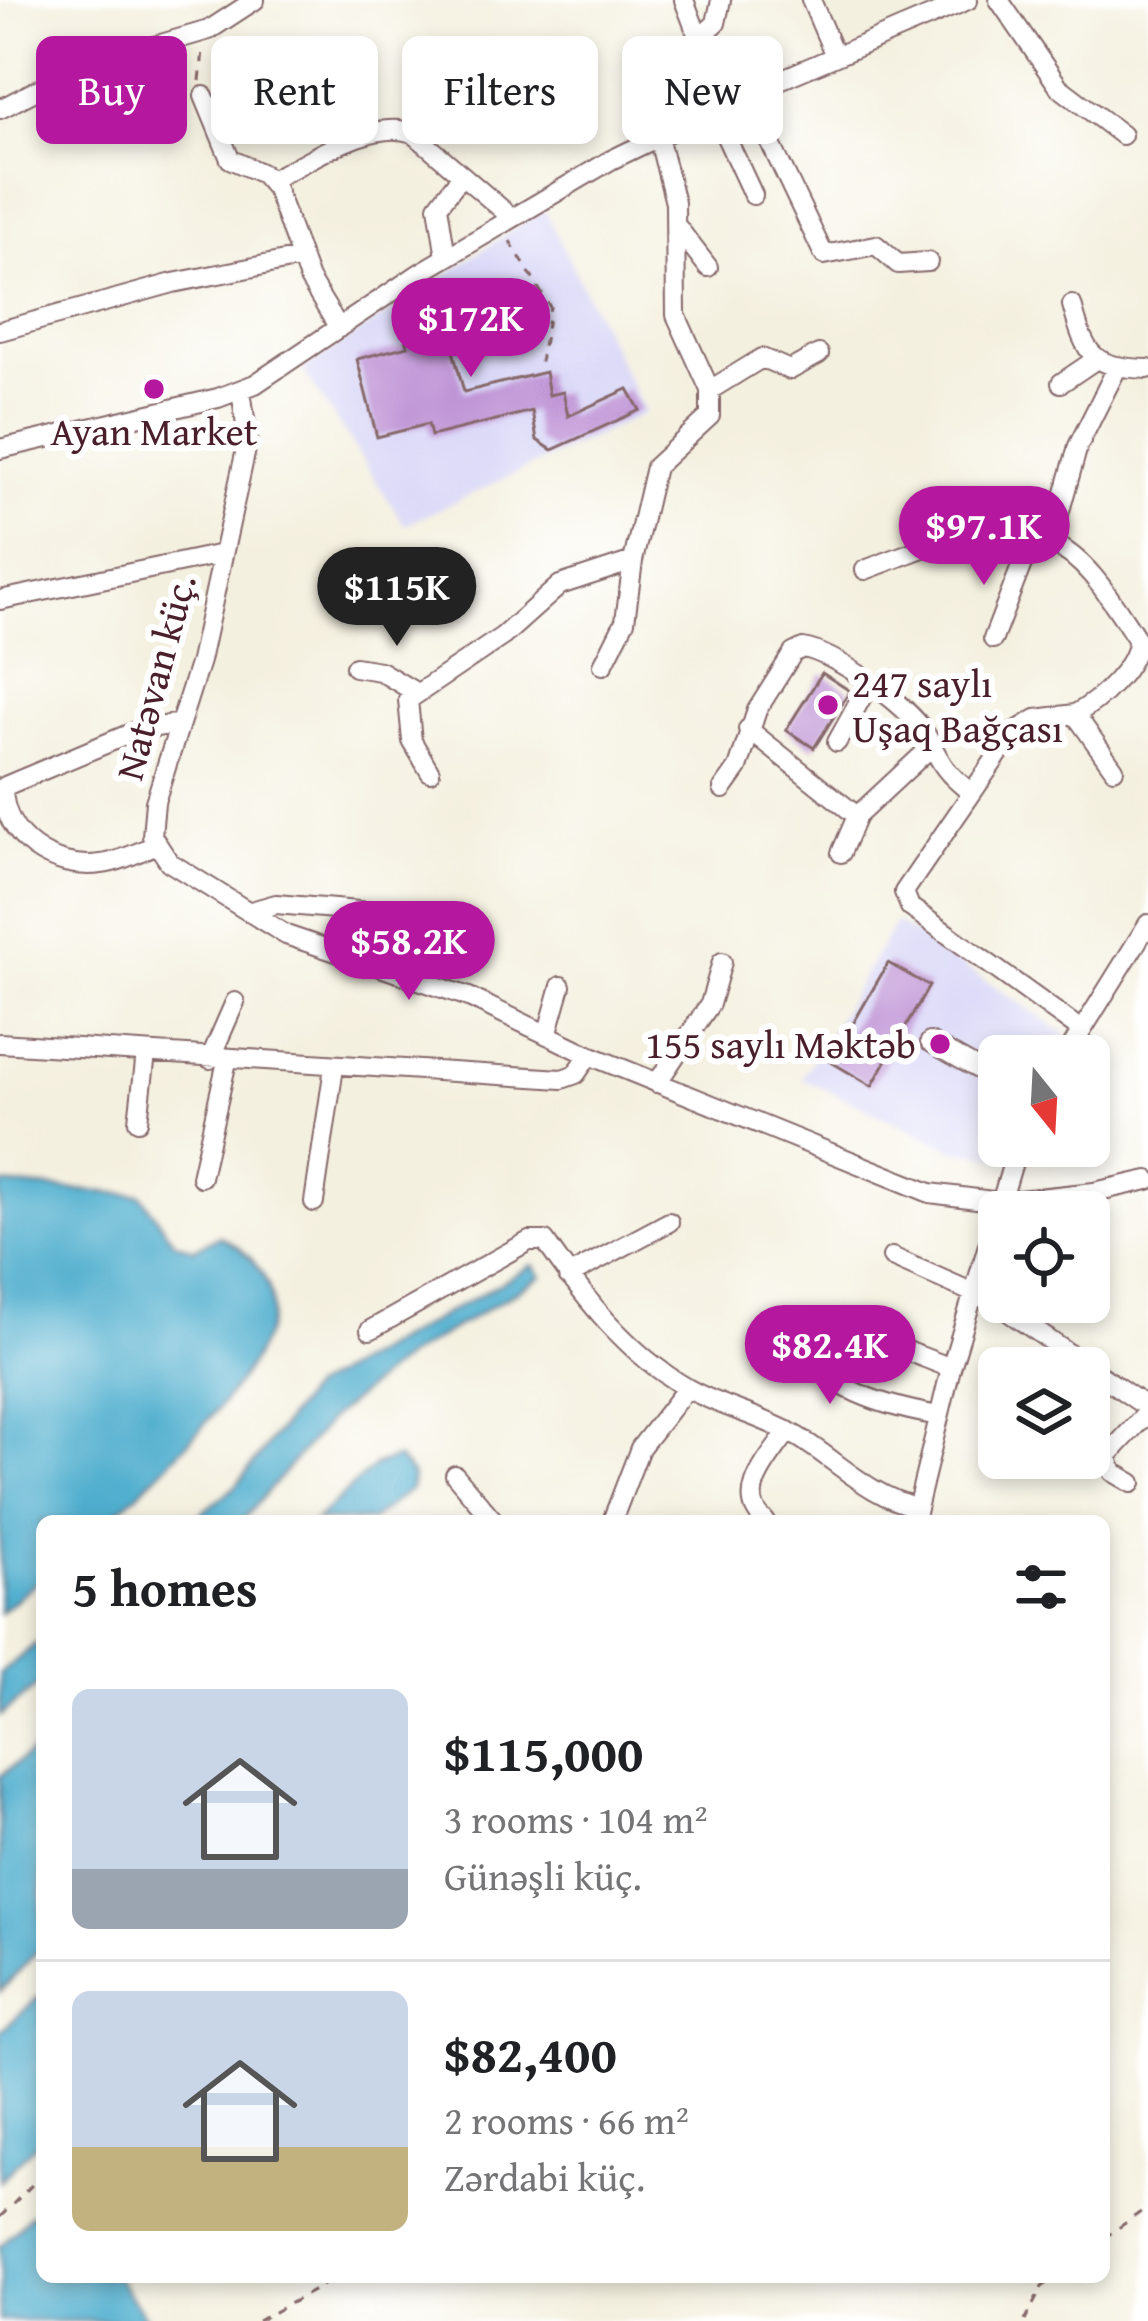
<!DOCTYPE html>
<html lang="en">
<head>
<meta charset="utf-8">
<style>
	:root { --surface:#fff; --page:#f2f2f2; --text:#202124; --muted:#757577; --line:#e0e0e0; --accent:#b5179e }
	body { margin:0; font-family:"Gentium Book Plus",serif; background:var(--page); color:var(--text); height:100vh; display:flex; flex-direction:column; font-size:45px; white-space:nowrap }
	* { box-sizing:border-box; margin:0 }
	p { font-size:39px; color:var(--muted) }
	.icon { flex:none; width:66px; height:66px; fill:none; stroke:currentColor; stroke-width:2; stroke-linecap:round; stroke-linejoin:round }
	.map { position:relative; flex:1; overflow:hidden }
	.panel { position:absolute; left:36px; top:1515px; width:1074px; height:768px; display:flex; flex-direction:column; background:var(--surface); border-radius:18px; box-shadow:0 6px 18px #0003 }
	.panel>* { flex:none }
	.top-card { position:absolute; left:36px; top:36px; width:1077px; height:108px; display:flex; gap:24px }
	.needle { width:78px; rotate:162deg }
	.fabs { position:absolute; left:978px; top:1035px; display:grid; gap:24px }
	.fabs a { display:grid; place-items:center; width:132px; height:132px; border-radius:18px; background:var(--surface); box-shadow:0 6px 18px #0003; font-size:60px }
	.price { position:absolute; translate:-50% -102px; padding:0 27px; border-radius:42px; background:var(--accent); color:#fff; font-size:39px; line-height:78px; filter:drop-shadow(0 3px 6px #0008) }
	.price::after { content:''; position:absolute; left:50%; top:72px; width:36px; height:27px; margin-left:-18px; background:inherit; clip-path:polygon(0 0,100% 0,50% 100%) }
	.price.active { background:#222; color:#fff }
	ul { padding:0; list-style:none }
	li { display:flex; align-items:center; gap:36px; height:300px; padding:0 36px }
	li+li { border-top:3px solid var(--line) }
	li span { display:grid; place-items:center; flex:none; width:336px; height:240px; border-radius:18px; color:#555 }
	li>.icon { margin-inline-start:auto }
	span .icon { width:144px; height:144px; fill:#fffc; stroke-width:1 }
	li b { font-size:51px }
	h2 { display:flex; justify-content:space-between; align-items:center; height:144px; padding:0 36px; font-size:51px }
	.chip { padding:0 42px; border-radius:18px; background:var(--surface); box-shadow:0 6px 18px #0003; font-size:42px; line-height:108px }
	.chip.active { background:var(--accent); color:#fff }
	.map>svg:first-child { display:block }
	.built { fill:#d9d7f7 }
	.water { fill:#4faece; stroke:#4c667c; stroke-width:3 }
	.building { fill:#c094d6 }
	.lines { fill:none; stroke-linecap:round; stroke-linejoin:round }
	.minor-casing { stroke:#86686a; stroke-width:22 }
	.path { stroke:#86686a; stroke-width:3; stroke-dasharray:9 9; stroke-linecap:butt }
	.minor { stroke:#fff; stroke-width:18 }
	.poi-dot { fill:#b5179e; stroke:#fff; stroke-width:4.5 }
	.labels { text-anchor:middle; stroke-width:12; stroke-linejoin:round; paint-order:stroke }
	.poi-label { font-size:39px; fill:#4a1f2b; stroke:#fff }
	.street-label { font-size:39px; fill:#4a1f2b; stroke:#fff }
</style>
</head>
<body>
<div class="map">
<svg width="1148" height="2321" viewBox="0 0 1148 2321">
	<rect width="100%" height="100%" fill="#fff"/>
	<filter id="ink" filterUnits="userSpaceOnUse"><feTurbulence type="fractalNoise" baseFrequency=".00833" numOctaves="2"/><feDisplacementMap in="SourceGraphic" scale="24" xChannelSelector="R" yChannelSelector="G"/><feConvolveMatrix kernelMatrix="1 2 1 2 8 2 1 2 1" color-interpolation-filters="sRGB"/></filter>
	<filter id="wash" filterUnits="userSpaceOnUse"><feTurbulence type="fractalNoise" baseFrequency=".004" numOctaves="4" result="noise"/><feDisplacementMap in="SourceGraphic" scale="48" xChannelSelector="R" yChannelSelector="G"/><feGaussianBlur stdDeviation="2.7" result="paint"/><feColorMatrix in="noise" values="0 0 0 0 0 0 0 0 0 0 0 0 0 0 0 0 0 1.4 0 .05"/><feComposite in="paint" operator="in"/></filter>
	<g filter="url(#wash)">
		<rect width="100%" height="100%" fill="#f4f0df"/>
		<path class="built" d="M544,209L645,413L405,525L303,370Z
			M896,922L1065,1033L1052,1056H999L1002,1146L996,1157L955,1150L802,1078Z"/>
		<path class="water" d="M0,1184L141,1195L174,1242L194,1249L219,1236C247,1248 278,1282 271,1317C257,1380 156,1479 107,1521H42V1577L0,1613Z
			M533,1265L542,1276L403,1359L331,1418L242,1521H191L236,1486L310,1389Z
			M397,1458L412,1474L411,1489L370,1521H315L375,1465Z
			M42,1639V1682L0,1716V1673Z
			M42,1744V1946L0,1992V1776Z
			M42,1994V2137L0,2181V2032Z
			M31,2214L42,2216V2277H117L148,2321H0V2247Z"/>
		<g id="blocks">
			<path class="building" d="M519,292L528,332L453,351L464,392L545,372L549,395L563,392L568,416L628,389L640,410L552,450L537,440L532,411L431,436L428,424L377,437L357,359L408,346L402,320Z
				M822,673L850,691L814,748L786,730Z
				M888,963L929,986L872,1086L831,1062Z"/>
		</g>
	</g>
	<g filter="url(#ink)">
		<use href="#blocks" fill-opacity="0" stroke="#86686a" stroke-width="3"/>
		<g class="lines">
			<defs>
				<path id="minor" d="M684,0L724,104
					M811,0L835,56
					M999,0L1059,87L1122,135
					M701,37L716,23L721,0
					M747,94L824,255L876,245L898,264L928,262
					M204,96L230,159L263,174L276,189L309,279L339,328
					M0,109L82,67L209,30L255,0
					M713,109L753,195
					M270,180C309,162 371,117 413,133L511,217
					M678,228L708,267
					M446,257L438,206L462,175
					M1072,305C1086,358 1093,367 1148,369
					M0,331L173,283L300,258
					M1061,383L1095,360
					M241,390L248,440L200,661L155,802L152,836L169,862L286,935L469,997L589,1055L930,1193L1000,1202L1094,1192L1148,1180
					M710,390L762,358L790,370L819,354
					M0,449L218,398L255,384L420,273L611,160L747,94L968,0
					M927,500L933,544
					M1051,543L1078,446L1117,368
					M865,570L933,544L1025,556L1051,543C1089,559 1114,605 1137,639C1138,666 1098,702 1075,714L1114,769
					M0,600L222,554
					M993,639L1025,556
					M603,665L625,621L633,561
					M355,667L380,671L415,692
					M1075,714L1036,719L1013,733L904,892L910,907L1081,1030
					M748,729L857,816L930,748
					M837,742L869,684
					M430,772L412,741L408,700L503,636L560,585L633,561L655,467L710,416V390L676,315L675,203L658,136
					M723,789L738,768L757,710L793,653L803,648C835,653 908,705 925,733C941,761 941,769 969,791
					M155,845C138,852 120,862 101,864C54,871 3,839 3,787L136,731L179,723
					M841,853L857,816
					M251,911L276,904L464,920
					M547,1035L561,986
					M930,1042L999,1081
					M0,1043L562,1079L576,1074L589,1055
					M1066,1056L1148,924
					M210,1059L235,1002
					M657,1083L710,1004L722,962
					M138,1121L146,1054
					M201,1177L227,1061
					M314,1202L334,1067
					M892,1257L994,1302L1148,1408
					M568,1276L669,1222
					M792,1320C803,1385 882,1406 939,1416
					M370,1330L529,1241H545C583,1297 627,1353 687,1388C722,1408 763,1416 798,1437C838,1461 870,1497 917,1507
					M868,1336L951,1368
					M455,1475L494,1521
					M1132,1483L1113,1472L1107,1456L1148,1412
					M612,1521L640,1448L687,1388
					M765,1521C733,1494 771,1457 788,1431
					M914,1521L951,1368L1018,1146"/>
			</defs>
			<use href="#minor" class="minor-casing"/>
			<path class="path" d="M200,81L203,50
				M90,84L127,95L186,96
				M510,241L550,307L540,362
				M0,2217L42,2175
				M1104,2238L1148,2207
				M258,2321L338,2277
				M1025,2321L1042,2287L1055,2277"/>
			<use href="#minor" class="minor"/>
		</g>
	</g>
	<g class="poi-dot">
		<circle cx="154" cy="389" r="12"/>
		<circle cx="828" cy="705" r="12"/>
		<circle cx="940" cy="1044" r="12"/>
	</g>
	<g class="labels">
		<g class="poi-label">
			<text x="154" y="445">Ayan Market</text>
			<text x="852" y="697" text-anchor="start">247 saylı<tspan x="852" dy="45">Uşaq Bağçası</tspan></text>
			<text x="916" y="1058" text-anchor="end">155 saylı Məktəb</text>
		</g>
		<g class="street-label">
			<text transform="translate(155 677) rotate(-75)" y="14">Natəvan küç.</text>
		</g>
	</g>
</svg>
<div class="fabs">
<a><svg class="needle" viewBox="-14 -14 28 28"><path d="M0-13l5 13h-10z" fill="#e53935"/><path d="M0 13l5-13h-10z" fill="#757577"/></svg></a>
<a><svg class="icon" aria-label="locate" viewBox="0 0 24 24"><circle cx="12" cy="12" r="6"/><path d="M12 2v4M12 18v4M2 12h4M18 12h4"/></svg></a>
<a><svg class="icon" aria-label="layers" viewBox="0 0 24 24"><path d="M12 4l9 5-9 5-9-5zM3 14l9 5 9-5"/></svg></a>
</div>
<b class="price" style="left:471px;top:380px">$172K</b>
<b class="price" style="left:984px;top:588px">$97.1K</b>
<b class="price active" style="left:397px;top:649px">$115K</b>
<b class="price" style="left:409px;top:1003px">$58.2K</b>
<b class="price" style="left:830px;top:1407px">$82.4K</b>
<div class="top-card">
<a class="chip active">Buy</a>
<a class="chip">Rent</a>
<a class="chip">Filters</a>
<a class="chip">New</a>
</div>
<section class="panel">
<h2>5 homes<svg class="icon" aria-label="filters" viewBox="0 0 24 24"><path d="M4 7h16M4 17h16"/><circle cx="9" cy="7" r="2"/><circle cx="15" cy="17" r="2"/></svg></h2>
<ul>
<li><span style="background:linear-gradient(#c9d6e8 75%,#9aa5b1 0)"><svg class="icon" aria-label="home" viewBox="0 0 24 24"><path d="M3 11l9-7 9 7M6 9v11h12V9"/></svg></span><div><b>$115,000</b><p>3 rooms · 104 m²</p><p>Günəşli küç.</p></div></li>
<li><span style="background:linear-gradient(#c9d6e8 65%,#c2b280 0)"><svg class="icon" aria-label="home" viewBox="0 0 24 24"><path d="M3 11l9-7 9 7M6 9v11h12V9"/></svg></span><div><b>$82,400</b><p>2 rooms · 66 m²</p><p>Zərdabi küç.</p></div></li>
</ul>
</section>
</div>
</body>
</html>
